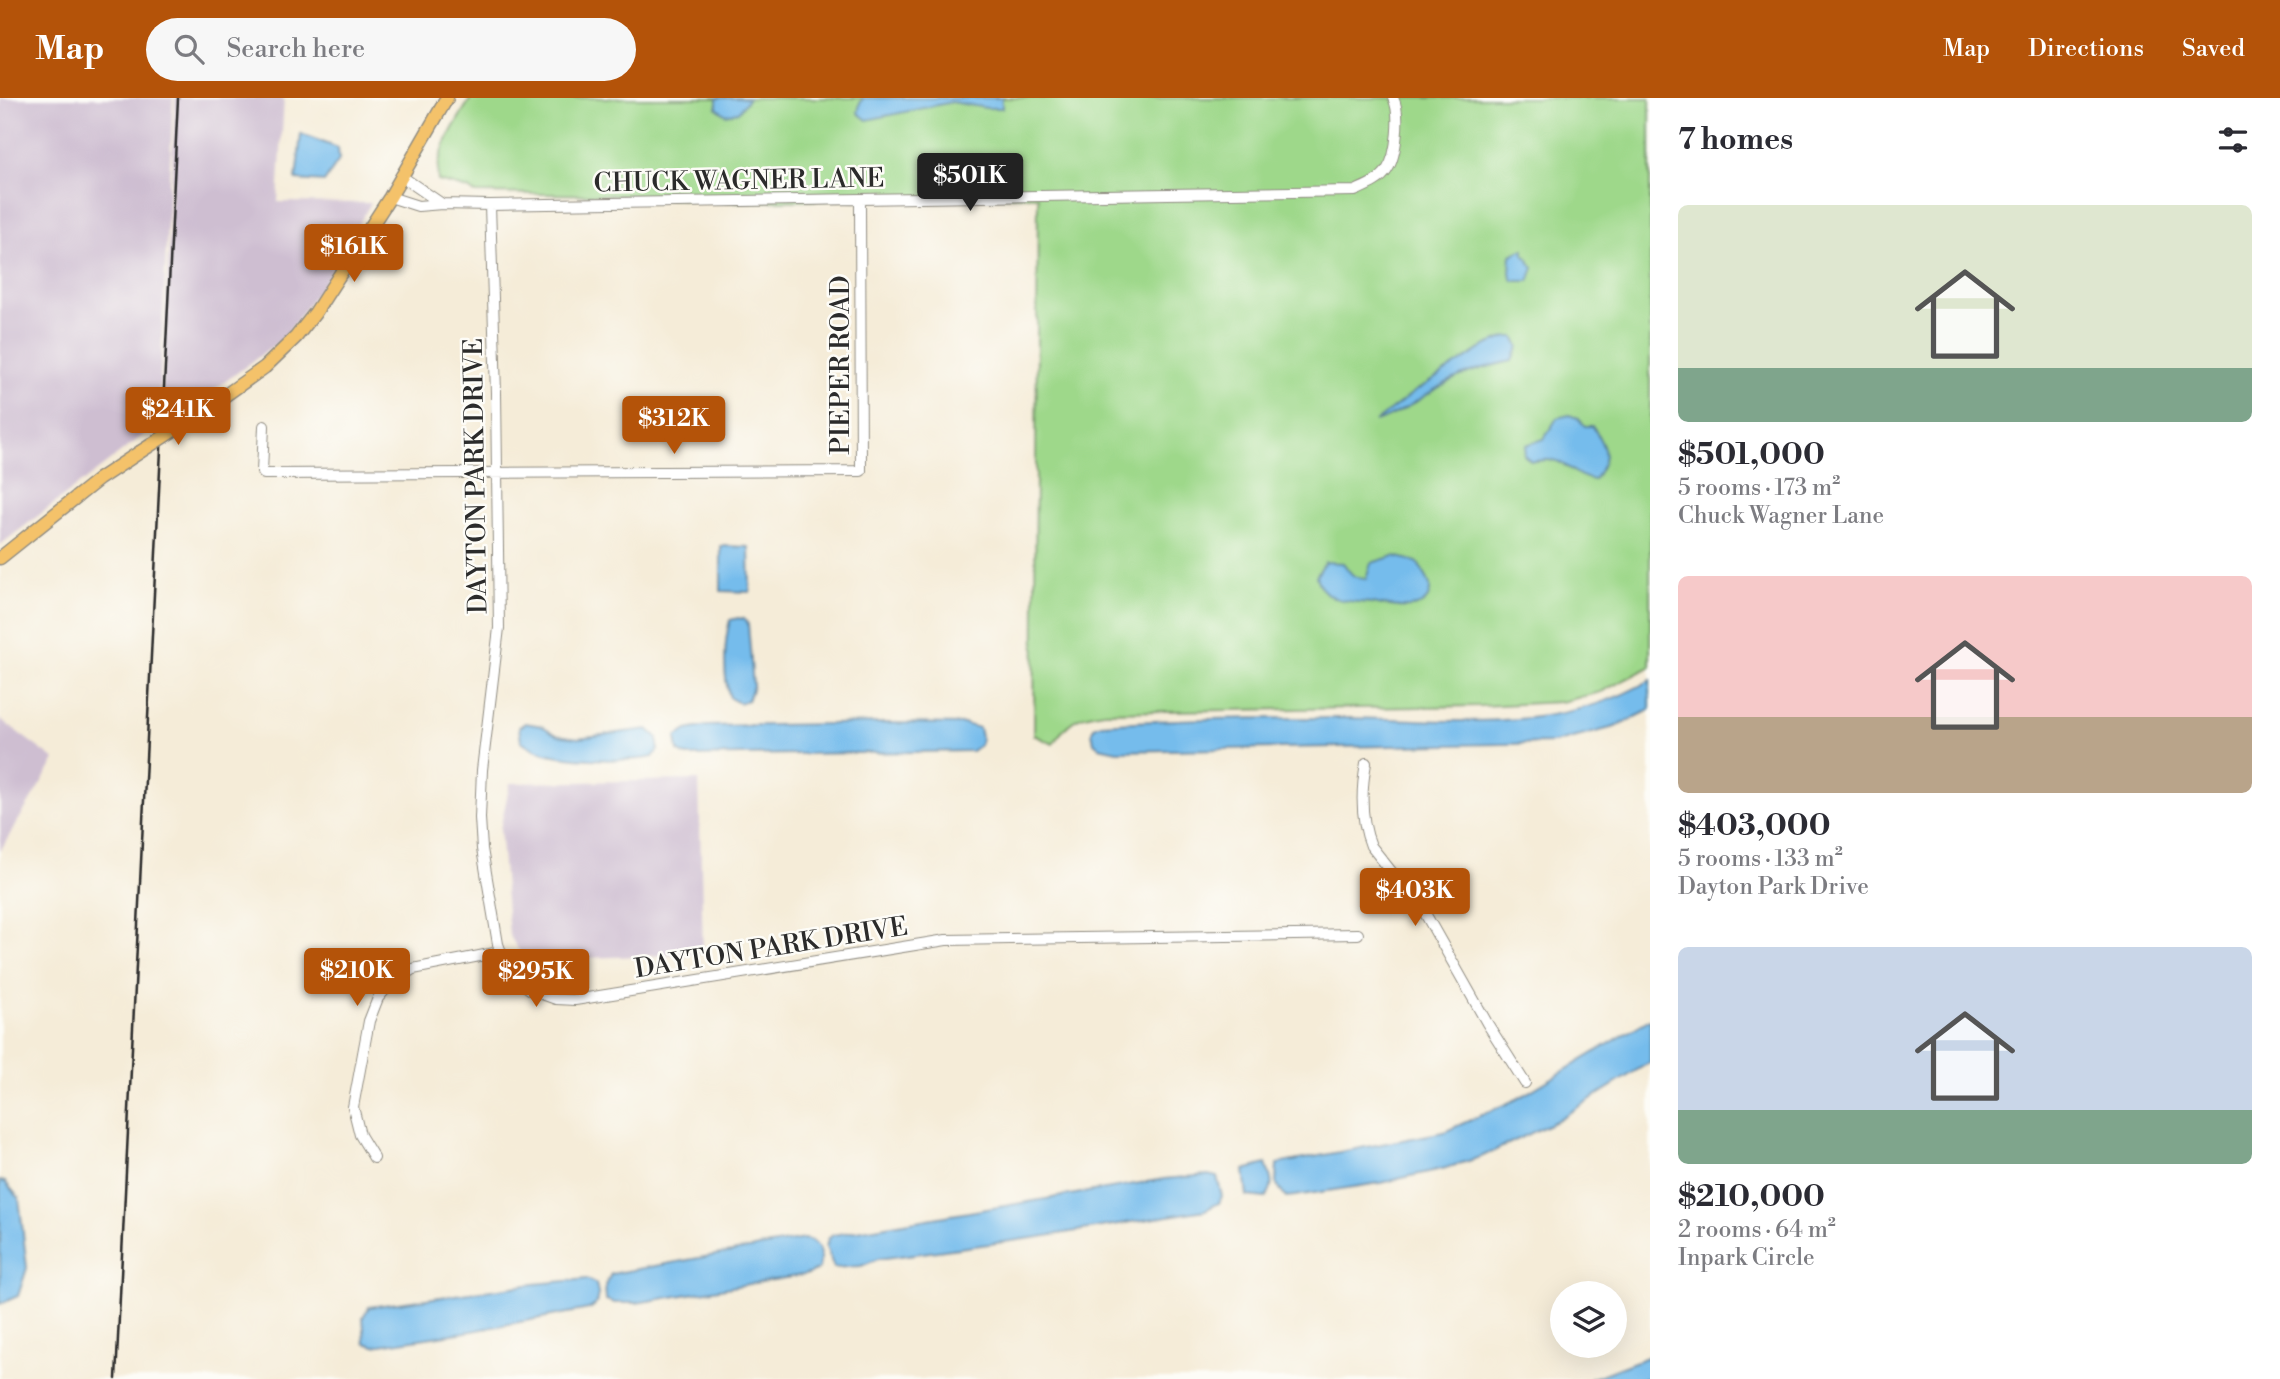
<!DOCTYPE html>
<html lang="en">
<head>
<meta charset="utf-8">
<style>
	:root { --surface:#fff; --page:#f7f7f7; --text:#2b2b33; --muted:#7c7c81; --accent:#b45309 }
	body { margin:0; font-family:"Libre Bodoni",serif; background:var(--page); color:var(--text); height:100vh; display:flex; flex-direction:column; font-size:26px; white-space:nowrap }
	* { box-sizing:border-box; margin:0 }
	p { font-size:23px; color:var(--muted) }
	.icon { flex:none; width:38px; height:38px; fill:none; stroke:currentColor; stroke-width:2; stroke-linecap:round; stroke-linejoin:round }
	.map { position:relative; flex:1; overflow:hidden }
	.sheet { display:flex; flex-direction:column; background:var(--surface); width:630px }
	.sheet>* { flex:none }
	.buttons { position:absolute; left:1550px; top:1183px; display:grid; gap:14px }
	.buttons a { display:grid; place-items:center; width:77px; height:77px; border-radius:50%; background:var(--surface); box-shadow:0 7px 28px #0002; font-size:35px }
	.price { position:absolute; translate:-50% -60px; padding:0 16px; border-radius:7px; background:var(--accent); color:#fff; font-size:23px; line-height:46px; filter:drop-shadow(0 2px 4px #0008) }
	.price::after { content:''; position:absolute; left:50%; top:42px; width:21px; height:16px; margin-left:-10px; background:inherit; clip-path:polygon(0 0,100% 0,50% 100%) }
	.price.active { background:#222; color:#fff }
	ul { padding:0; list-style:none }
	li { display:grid; align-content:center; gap:14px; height:371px; padding:0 28px }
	li span { display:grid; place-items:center; height:217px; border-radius:10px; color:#555 }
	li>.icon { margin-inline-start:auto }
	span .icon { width:126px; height:126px; fill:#fffc; stroke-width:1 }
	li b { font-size:30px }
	h2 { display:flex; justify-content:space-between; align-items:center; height:84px; padding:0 28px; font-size:30px }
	header { display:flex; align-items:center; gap:42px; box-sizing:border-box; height:98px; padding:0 35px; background:var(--accent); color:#fff }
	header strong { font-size:33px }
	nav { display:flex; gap:38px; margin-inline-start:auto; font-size:24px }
	.search { width:490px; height:63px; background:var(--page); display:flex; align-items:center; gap:18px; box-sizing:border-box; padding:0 24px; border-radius:38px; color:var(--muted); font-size:26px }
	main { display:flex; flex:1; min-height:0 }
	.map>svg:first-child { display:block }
	.industrial { fill:#cebed1 }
	.green { fill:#9ed88a; stroke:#64825a; stroke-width:2 }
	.water { fill:#74bcec; stroke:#50748c; stroke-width:2 }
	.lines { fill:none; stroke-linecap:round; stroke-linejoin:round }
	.minor-casing { stroke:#908c82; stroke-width:12 }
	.major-casing { stroke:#908c82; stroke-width:15 }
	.minor { stroke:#fff; stroke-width:10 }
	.major { stroke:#f4c26a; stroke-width:12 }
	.rail { stroke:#2b2b2b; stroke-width:2.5 }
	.major-bridge-casing { stroke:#908c82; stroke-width:15; stroke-linecap:butt }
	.major-bridge { stroke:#f4c26a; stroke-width:12 }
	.labels { text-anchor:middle; stroke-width:5; stroke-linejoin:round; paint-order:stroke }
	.street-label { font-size:26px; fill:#2b2b2b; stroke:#fdfcf7 }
</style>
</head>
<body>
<header>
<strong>Map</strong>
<div class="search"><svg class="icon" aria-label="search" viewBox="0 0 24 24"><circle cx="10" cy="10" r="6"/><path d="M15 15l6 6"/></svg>Search here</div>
<nav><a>Map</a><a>Directions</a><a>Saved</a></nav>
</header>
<main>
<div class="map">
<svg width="1650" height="1281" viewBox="0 0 1650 1281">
	<rect width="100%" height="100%" fill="#fdfcf7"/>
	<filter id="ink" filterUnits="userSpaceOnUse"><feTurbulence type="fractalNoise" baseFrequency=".0143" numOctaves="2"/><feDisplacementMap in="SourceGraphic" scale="14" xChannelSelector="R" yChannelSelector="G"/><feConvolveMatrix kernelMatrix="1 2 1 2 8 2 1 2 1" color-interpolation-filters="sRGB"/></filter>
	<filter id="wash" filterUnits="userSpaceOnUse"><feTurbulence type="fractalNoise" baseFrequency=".00686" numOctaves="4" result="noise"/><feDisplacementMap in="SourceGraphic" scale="28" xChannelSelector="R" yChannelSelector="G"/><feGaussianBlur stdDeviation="1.57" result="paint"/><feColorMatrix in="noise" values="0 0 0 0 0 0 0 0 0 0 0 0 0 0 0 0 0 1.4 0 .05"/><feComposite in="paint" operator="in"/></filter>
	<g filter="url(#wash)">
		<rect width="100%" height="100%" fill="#f5ecd8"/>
		<path class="industrial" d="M0,0H173L158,326L0,447Z
			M175,0H284L278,104L371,105L324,184L284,240L211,294L161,321Z
			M0,621L55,662L0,753Z
			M699,682L703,856L525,862L509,837L500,731L510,685Z"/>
		<path class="green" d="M471,0H1650V569L1601,594L1561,604L1481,608L1104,614C1076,618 1068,623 1053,646L1034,637L1038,98L730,104L609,97L474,95L468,91L438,83C434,56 458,22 471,0Z"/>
		<path class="water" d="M717,0H749L738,14L726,17L717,10Z
			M863,0H1002V10H986L952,4L867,22L858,15L860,5Z
			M301,36L338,50L339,62L324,84L296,82Z
			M1524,151V156L1534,170L1529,183H1513L1510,175L1511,157Z
			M1507,239H1514L1519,249L1512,263C1490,268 1468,273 1448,284C1424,297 1402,316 1375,324L1414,294L1487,247Z
			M1569,317L1578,320L1585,328H1593C1606,354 1611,356 1594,382C1579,380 1572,371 1559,364C1551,360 1540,363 1531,363L1524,357L1526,347L1544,341L1557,320Z
			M721,448L749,449L750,494L721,493Z
			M1394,458L1417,464C1421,471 1429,481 1430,488C1432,520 1388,507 1371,505C1359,503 1343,505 1333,499C1324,495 1318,487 1316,478L1325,464L1343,465L1353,478L1366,481L1371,465Z
			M738,520L744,521L748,526L753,588L748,602L739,605L730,600C723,580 724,543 730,522Z
			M1650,582V612L1615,629L1554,645L1117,653L1099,649L1094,645L1092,634L1094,629L1101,626C1183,620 1265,620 1347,620C1448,621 1559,637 1650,582Z
			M525,625L542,628L557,637L578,640L648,631L658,640V652L653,659C632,664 560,662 540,653C533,651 527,647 521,643L519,629Z
			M888,625L965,626L979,630L981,639L980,647L972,653L686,658L678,653L676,639L687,632L707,628Z
			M1650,921V964L1554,1024L1481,1059L1446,1070L1380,1085L1295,1098L1285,1099L1276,1085L1277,1066L1444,1034L1517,1001Z
			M1266,1066C1271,1081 1276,1087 1265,1100L1247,1098L1244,1072Z
			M1208,1077L1217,1079L1222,1098L1219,1105L1205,1112L1040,1139L878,1161L861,1168L834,1170L826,1149L828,1141L833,1137L1164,1081Z
			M0,1083L5,1084L19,1100L27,1170L18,1198L0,1206Z
			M804,1141C820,1143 822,1155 819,1170L809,1176L636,1205H615L606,1202L605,1188L611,1176Z
			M587,1181L596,1186C599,1198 601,1205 589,1211L472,1233L374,1248L365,1245L363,1219L369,1209L534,1186Z
			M1650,1258V1281H1590Z"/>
	</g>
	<g filter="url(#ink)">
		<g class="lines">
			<defs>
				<path id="minor" d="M401,78L442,106
					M390,99L418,108L442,106L490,107L1355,93C1366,88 1380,83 1387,72C1397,57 1401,15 1393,0
					M490,107L496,295L499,530L482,672L480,720L482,751L498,846L505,865L520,884L531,892L556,901L575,902L946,842L1358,836
					M264,328L262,374L264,376L861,373L860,102
					M1366,665C1361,693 1360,721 1371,748L1426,817L1487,925L1525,985
					M374,1060L360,1037L353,1009L369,923L378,900L391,885L413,871L500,854"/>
				<path id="major" d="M199,316L265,269L296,239L315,215L390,99L447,0
					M0,460L99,381L140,354"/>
			</defs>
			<use href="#minor" class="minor-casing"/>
			<use href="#major" class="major-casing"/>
			<use href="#minor" class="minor"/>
			<use href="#major" class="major"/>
			<path class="rail" d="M116,1281L178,0"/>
			<defs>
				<path id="major-bridge" d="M140,354L199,316"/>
			</defs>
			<use href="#major-bridge" class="major-bridge-casing"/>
			<use href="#major-bridge" class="major-bridge"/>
		</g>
	</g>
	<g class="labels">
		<g class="street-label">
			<text transform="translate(739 82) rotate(-1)" y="9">CHUCK WAGNER LANE</text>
			<text transform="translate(840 267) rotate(-90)" y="9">PIEPER ROAD</text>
			<text transform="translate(475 378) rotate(-91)" y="9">DAYTON PARK DRIVE</text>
			<text transform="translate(771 849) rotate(-9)" y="9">DAYTON PARK DRIVE</text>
		</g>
	</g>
</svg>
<div class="buttons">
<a><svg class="icon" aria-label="layers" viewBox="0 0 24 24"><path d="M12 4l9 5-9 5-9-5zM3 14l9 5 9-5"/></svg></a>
</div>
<b class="price active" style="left:970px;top:115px">$501K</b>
<b class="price" style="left:354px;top:186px">$161K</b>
<b class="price" style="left:178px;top:349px">$241K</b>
<b class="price" style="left:674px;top:358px">$312K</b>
<b class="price" style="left:1415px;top:830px">$403K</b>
<b class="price" style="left:357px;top:910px">$210K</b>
<b class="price" style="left:536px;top:911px">$295K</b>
</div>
<section class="sheet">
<h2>7 homes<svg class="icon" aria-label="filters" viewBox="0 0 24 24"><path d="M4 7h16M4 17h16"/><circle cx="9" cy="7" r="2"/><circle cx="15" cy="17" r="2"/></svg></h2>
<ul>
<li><span style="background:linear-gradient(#dfe7d0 75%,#7fa58c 0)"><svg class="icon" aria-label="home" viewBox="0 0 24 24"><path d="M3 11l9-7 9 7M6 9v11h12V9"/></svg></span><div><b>$501,000</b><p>5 rooms · 173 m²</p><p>Chuck Wagner Lane</p></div></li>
<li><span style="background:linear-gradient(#f6c9c9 65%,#b9a48a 0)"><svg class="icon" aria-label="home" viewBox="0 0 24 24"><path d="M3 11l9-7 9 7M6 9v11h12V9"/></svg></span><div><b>$403,000</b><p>5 rooms · 133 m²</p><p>Dayton Park Drive</p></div></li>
<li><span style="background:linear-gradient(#c9d6e8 75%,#7fa58c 0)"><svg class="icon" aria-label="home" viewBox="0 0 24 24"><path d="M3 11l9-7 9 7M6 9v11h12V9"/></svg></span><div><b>$210,000</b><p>2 rooms · 64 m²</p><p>Inpark Circle</p></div></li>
</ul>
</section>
</main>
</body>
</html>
